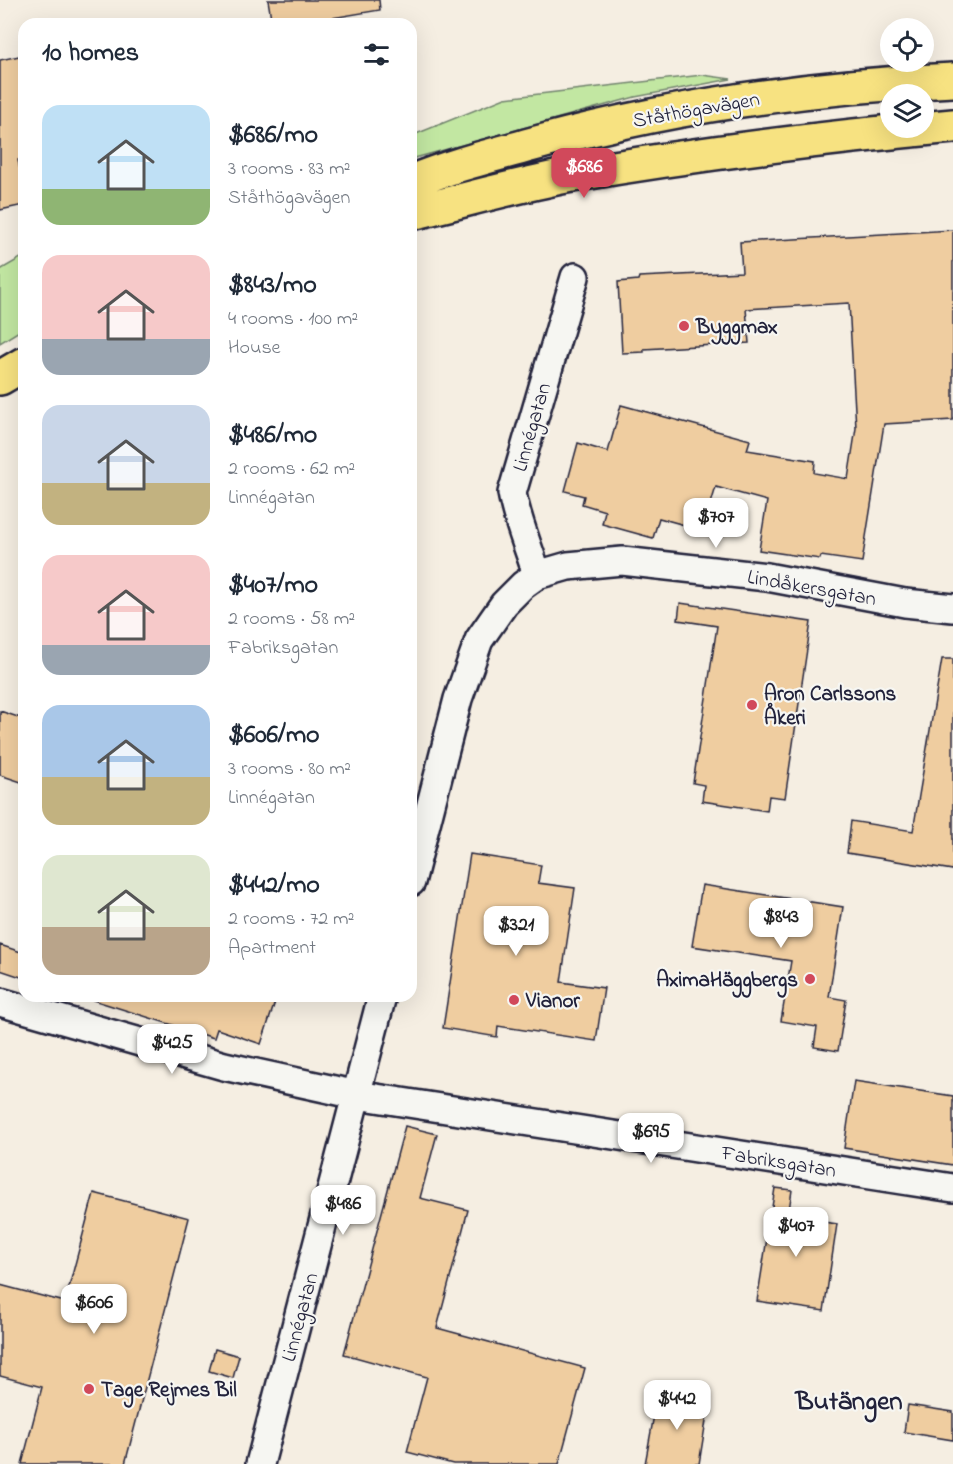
<!DOCTYPE html>
<html lang="en">
<head>
<meta charset="utf-8">
<style>
	:root { --surface:#fff; --page:#f6f6f7; --text:#1f2937; --muted:#747a83; --accent:#d1495b }
	body { margin:0; font-family:"Indie Flower",sans-serif; background:var(--page); color:var(--text); height:100vh; display:flex; flex-direction:column; font-size:22px; white-space:nowrap }
	* { box-sizing:border-box; margin:0 }
	p { font-size:20px; color:var(--muted) }
	.icon { flex:none; width:33px; height:33px; fill:none; stroke:currentColor; stroke-width:2; stroke-linecap:round; stroke-linejoin:round }
	.map { position:relative; flex:1; overflow:hidden }
	.drawer { position:absolute; left:18px; top:18px; width:399px; height:984px; display:flex; flex-direction:column; background:var(--surface); border-radius:18px; box-shadow:0 6px 24px #0002 }
	.drawer>* { flex:none }
	.controls { position:absolute; left:880px; top:18px; display:grid; gap:12px }
	.controls a { display:grid; place-items:center; width:54px; height:54px; border-radius:50%; background:var(--surface); box-shadow:0 6px 24px #0002; font-size:30px }
	.price { position:absolute; translate:-50% -51px; padding:0 14px; border-radius:12px; background:#fff; color:#222; font-size:20px; line-height:39px; filter:drop-shadow(0 2px 3px #0008) }
	.price::after { content:''; position:absolute; left:50%; top:36px; width:18px; height:14px; margin-left:-9px; background:inherit; clip-path:polygon(0 0,100% 0,50% 100%) }
	.price.selected { background:var(--accent); color:#fff }
	ul { padding:0; list-style:none }
	li { display:flex; align-items:center; gap:18px; height:150px; padding:0 24px }
	li span { display:grid; place-items:center; flex:none; width:168px; height:120px; border-radius:18px; color:#555 }
	li>.icon { margin-inline-start:auto }
	span .icon { width:72px; height:72px; fill:#fffc; stroke-width:1 }
	li b { font-size:26px }
	h2 { display:flex; justify-content:space-between; align-items:center; height:72px; padding:0 24px; font-size:26px }
	.map>svg:first-child { display:block }
	.green { fill:#c2e7a2; stroke:#72846e; stroke-width:1.5 }
	.building { fill:#efcda0; stroke:#22223b; stroke-width:1.5 }
	.lines { fill:none; stroke-linecap:round; stroke-linejoin:round }
	.minor-casing { stroke:#22223b; stroke-width:32 }
	.major-casing { stroke:#22223b; stroke-width:38 }
	.minor { stroke:#f6f6f2; stroke-width:27 }
	.major { stroke:#f7e281; stroke-width:33 }
	.poi-dot { fill:#d1495b; stroke:#f6f6f2; stroke-width:2 }
	.labels { text-anchor:middle; stroke-width:4.5; stroke-linejoin:round; paint-order:stroke }
	.street-label { font-size:21px; fill:#22223b; stroke:#f6f6f2 }
	.poi-label { font-size:21px; font-weight:bold; fill:#22223b; stroke:#f6f6f2; text-anchor:start }
	.district-label { font-size:27px; font-weight:bold; fill:#22223b; stroke:#f6f6f2 }
</style>
</head>
<body>
<div class="map">
<svg width="953" height="1464" viewBox="0 0 953 1464">
	<rect width="100%" height="100%" fill="#f5eee2"/>
	<filter id="ink" filterUnits="userSpaceOnUse"><feTurbulence type="fractalNoise" baseFrequency=".0167" numOctaves="2"/><feDisplacementMap in="SourceGraphic" scale="12" xChannelSelector="R" yChannelSelector="G"/><feConvolveMatrix kernelMatrix="1 2 1 2 8 2 1 2 1" color-interpolation-filters="sRGB"/></filter>
	<g filter="url(#ink)">
		<path class="green" d="M702,75L731,79L635,97L411,159V136L505,98Z
			M24,256V328L0,343V270Z"/>
		<path class="building" d="M268,0H379L380,10L296,24H272Z
			M24,55V158L18,160L24,189V205L0,210V60Z
			M953,230V420L884,424L862,562L821,556L820,559L759,550L767,501L716,487L703,530L659,518L653,538L602,524L605,511L582,504L584,496L565,491L578,443L608,452L621,405L750,440L747,450L815,461L814,473L848,479L856,428L849,303L746,309L749,343L644,349V352L622,353L618,282L638,280L639,277L742,272L740,242Z
			M680,603L811,622L785,798L769,796L767,811L702,801L704,785L693,783L717,626L678,620Z
			M942,659H953V870L847,853L851,821L913,831Z
			M0,711L24,719V783L0,775Z
			M470,854L541,865L538,883L575,888L561,982L604,988L596,1041L498,1026L497,1037L443,1028Z
			M702,885L843,907L829,997L846,1000L838,1051L814,1047L817,1027L781,1021L791,961L692,946Z
			M0,945L24,953V978L0,970Z
			M94,996H277L261,1044L217,1029L214,1038L93,1000Z
			M854,1081L953,1096V1165L844,1148Z
			M405,1126L437,1134L420,1198L468,1210L437,1328L585,1368L559,1464H453L407,1452L427,1377L344,1354Z
			M775,1188L792,1190L788,1217L837,1224L824,1311L757,1301Z
			M94,1193L189,1218L125,1464H22L42,1387L0,1376V1285L65,1302Z
			M215,1349L239,1356L233,1378L209,1371Z
			M658,1393L709,1402L699,1464H645Z
			M908,1405L953,1412V1440L904,1432Z"/>
		<g class="lines">
			<defs>
				<path id="minor" d="M537,575C529,548 517,521 512,493L575,277
					M411,882L458,699L479,640L504,604L523,585L537,575L568,566L622,561L767,577L905,603L953,608
					M0,1002L224,1066L357,1095L953,1188
					M260,1464L382,996"/>
				<path id="major" d="M411,182C452,165 494,155 537,143C673,106 812,86 953,80
					M411,213C462,201 514,186 566,176C694,154 823,138 953,126
					M0,378L24,364"/>
			</defs>
			<use href="#minor" class="minor-casing"/>
			<use href="#major" class="major-casing"/>
			<use href="#minor" class="minor"/>
			<use href="#major" class="major"/>
		</g>
	</g>
	<g class="poi-dot">
		<circle cx="684" cy="326" r="6"/>
		<circle cx="752" cy="705" r="6"/>
		<circle cx="810" cy="979" r="6"/>
		<circle cx="514" cy="1000" r="6"/>
		<circle cx="89" cy="1389" r="6"/>
	</g>
	<g class="labels">
		<g class="street-label">
			<text transform="translate(696 109) rotate(-10)" y="7">Ståthögavägen</text>
			<text transform="translate(531 427) rotate(-74)" y="7">Linnégatan</text>
			<text transform="translate(812 587) rotate(10)" y="7">Lindåkersgatan</text>
			<text transform="translate(779 1161) rotate(9)" y="7">Fabriksgatan</text>
			<text transform="translate(299 1317) rotate(-75)" y="7">Linnégatan</text>
		</g>
		<g class="poi-label">
			<text x="696" y="333">Byggmax</text>
			<text x="764" y="700">Aron Carlssons<tspan x="764" dy="24">Åkeri</tspan></text>
			<text x="798" y="986" text-anchor="end">AximaHäggbergs</text>
			<text x="526" y="1007">Vianor</text>
			<text x="101" y="1396">Tage Rejmes Bil</text>
		</g>
		<g class="district-label">
			<text x="849" y="1409">Butängen</text>
		</g>
	</g>
</svg>
<div class="controls">
<a><svg class="icon" aria-label="locate" viewBox="0 0 24 24"><circle cx="12" cy="12" r="6"/><path d="M12 2v4M12 18v4M2 12h4M18 12h4"/></svg></a>
<a><svg class="icon" aria-label="layers" viewBox="0 0 24 24"><path d="M12 4l9 5-9 5-9-5zM3 14l9 5 9-5"/></svg></a>
</div>
<b class="price selected" style="left:584px;top:199px">$686</b>
<b class="price" style="left:716px;top:549px">$707</b>
<b class="price" style="left:781px;top:949px">$843</b>
<b class="price" style="left:516px;top:957px">$321</b>
<b class="price" style="left:172px;top:1075px">$425</b>
<b class="price" style="left:651px;top:1164px">$695</b>
<b class="price" style="left:343px;top:1236px">$486</b>
<b class="price" style="left:796px;top:1258px">$407</b>
<b class="price" style="left:94px;top:1335px">$606</b>
<b class="price" style="left:677px;top:1431px">$442</b>
<section class="drawer">
<h2>10 homes<svg class="icon" aria-label="filters" viewBox="0 0 24 24"><path d="M4 7h16M4 17h16"/><circle cx="9" cy="7" r="2"/><circle cx="15" cy="17" r="2"/></svg></h2>
<ul>
<li><span style="background:linear-gradient(#bfe0f5 70%,#8fb573 0)"><svg class="icon" aria-label="home" viewBox="0 0 24 24"><path d="M3 11l9-7 9 7M6 9v11h12V9"/></svg></span><div><b>$686/mo</b><p>3 rooms · 83 m²</p><p>Ståthögavägen</p></div></li>
<li><span style="background:linear-gradient(#f6c9c9 70%,#9aa5b1 0)"><svg class="icon" aria-label="home" viewBox="0 0 24 24"><path d="M3 11l9-7 9 7M6 9v11h12V9"/></svg></span><div><b>$843/mo</b><p>4 rooms · 100 m²</p><p>House</p></div></li>
<li><span style="background:linear-gradient(#c9d6e8 65%,#c2b280 0)"><svg class="icon" aria-label="home" viewBox="0 0 24 24"><path d="M3 11l9-7 9 7M6 9v11h12V9"/></svg></span><div><b>$486/mo</b><p>2 rooms · 62 m²</p><p>Linnégatan</p></div></li>
<li><span style="background:linear-gradient(#f6c9c9 75%,#9aa5b1 0)"><svg class="icon" aria-label="home" viewBox="0 0 24 24"><path d="M3 11l9-7 9 7M6 9v11h12V9"/></svg></span><div><b>$407/mo</b><p>2 rooms · 58 m²</p><p>Fabriksgatan</p></div></li>
<li><span style="background:linear-gradient(#a9c7e8 60%,#c2b280 0)"><svg class="icon" aria-label="home" viewBox="0 0 24 24"><path d="M3 11l9-7 9 7M6 9v11h12V9"/></svg></span><div><b>$606/mo</b><p>3 rooms · 80 m²</p><p>Linnégatan</p></div></li>
<li><span style="background:linear-gradient(#dfe7d0 60%,#b9a48a 0)"><svg class="icon" aria-label="home" viewBox="0 0 24 24"><path d="M3 11l9-7 9 7M6 9v11h12V9"/></svg></span><div><b>$442/mo</b><p>2 rooms · 72 m²</p><p>Apartment</p></div></li>
</ul>
</section>
</div>
</body>
</html>
